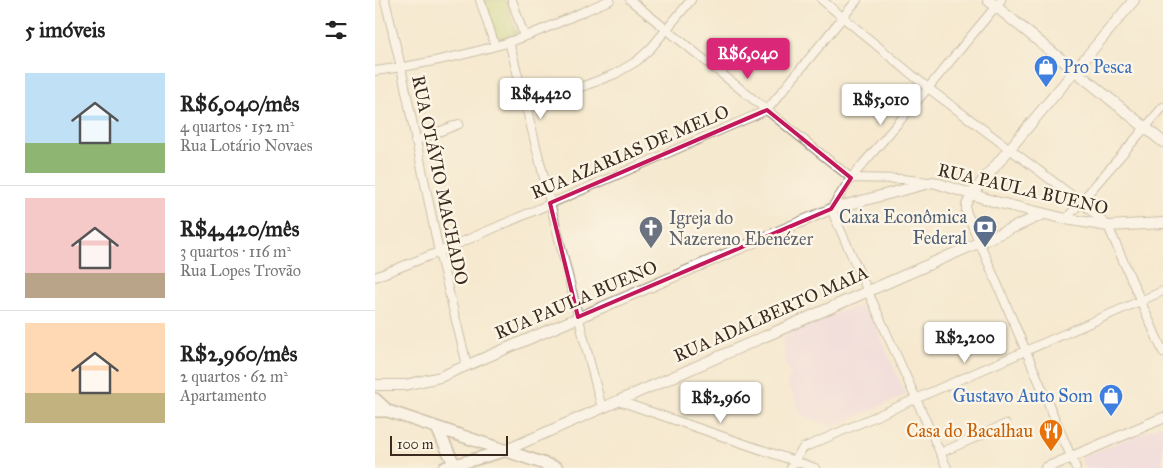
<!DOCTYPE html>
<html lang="pt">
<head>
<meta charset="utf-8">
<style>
	:root { --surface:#fff; --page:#f6f6f6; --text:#222; --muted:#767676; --line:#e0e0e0; --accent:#db2777 }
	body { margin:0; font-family:"IM FELL Great Primer",serif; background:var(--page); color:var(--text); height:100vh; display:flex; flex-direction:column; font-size:19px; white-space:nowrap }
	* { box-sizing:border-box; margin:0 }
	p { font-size:16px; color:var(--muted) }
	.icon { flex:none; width:28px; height:28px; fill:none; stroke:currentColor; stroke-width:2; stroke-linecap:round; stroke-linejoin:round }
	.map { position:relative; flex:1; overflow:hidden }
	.panel { display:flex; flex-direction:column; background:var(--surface); width:375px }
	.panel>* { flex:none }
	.scale { position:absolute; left:15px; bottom:12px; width:118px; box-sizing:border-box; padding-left:5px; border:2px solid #3b2a1e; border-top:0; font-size:14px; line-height:18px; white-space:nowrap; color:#3b2a1e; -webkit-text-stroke:4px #fcf5e5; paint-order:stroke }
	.price { position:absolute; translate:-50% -42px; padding:0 11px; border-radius:5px; background:#fff; color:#222; font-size:16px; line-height:32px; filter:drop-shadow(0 1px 2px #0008) }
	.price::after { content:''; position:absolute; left:50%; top:30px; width:15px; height:11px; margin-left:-8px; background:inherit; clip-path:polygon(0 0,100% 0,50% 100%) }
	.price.on { background:var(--accent); color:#fff }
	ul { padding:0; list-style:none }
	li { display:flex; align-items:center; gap:15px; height:125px; padding:0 25px }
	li+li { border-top:1px solid var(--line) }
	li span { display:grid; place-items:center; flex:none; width:140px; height:100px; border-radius:0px; color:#555 }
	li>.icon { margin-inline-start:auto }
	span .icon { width:60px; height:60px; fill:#fffc; stroke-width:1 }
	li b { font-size:21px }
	h2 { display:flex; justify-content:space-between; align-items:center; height:60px; padding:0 25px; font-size:21px }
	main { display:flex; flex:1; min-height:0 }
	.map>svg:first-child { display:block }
	.built { fill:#edd1e9 }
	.green { fill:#bdd377; stroke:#7c7e4a }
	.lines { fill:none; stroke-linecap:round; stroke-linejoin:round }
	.minor-casing { stroke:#988a77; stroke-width:10 }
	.secondary-casing { stroke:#988a77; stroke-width:12 }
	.primary-casing { stroke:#988a77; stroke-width:14 }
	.minor { stroke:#fff; stroke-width:8 }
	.secondary { stroke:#fff; stroke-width:10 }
	.primary { stroke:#fff; stroke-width:11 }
	.marked { fill:none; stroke:#c2185b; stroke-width:4; stroke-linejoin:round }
	.labels { text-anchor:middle; stroke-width:5; stroke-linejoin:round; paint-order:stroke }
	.shop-label { font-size:18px; fill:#366cbe; stroke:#fcf5e5; text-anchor:start }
	.street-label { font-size:18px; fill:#3b2a1e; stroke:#fcf5e5 }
	.service-label { font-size:18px; fill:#4e5e75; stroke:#fcf5e5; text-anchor:end }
	.worship-label { font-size:18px; fill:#5b616d; stroke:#fcf5e5; text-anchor:start }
	.food-label { font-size:18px; fill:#c56008; stroke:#fcf5e5; text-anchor:end }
</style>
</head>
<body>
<main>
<section class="panel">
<h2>5 imóveis<svg class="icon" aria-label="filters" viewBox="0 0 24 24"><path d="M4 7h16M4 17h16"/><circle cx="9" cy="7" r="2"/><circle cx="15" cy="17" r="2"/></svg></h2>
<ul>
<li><span style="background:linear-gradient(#bfe0f5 70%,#8fb573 0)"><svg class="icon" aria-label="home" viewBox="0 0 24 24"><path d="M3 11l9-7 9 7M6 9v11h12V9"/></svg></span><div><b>R$6,040/mês</b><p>4 quartos · 152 m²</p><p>Rua Lotário Novaes</p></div></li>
<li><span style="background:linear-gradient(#f6c9c9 75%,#b9a48a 0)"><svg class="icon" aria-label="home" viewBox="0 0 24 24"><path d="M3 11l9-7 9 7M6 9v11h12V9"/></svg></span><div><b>R$4,420/mês</b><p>3 quartos · 116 m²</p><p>Rua Lopes Trovão</p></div></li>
<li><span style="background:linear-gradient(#ffd9b3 70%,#c2b280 0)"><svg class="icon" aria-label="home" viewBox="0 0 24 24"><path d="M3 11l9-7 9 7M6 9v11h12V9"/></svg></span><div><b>R$2,960/mês</b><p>2 quartos · 62 m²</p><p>Apartamento</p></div></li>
</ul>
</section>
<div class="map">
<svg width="788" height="468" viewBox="0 0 788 468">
	<rect width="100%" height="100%" fill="#fcf5e5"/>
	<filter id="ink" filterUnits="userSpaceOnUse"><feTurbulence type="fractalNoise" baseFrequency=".02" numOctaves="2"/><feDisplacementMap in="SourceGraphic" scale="10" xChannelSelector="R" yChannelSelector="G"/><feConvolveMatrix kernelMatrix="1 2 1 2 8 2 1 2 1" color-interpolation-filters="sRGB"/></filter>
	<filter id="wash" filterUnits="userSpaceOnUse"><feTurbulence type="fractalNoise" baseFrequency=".0096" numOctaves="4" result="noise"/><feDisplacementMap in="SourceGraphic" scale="20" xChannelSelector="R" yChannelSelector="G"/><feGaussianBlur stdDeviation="1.12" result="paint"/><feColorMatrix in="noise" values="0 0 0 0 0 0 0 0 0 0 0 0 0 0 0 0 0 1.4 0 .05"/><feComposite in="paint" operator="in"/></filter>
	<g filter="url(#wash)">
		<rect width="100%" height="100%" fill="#f5e9d0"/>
		<path class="built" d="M490,303L531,395L458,427L427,415L412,383L416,373L410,365L407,337L446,319Z
			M788,424V468H710L706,458Z"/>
		<path class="green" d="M110,0H131L141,33L123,40Z"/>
	</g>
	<g filter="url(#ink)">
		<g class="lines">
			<defs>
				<path id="minor" d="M10,0L26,67L64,252L92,365
					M105,0L120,46
					M137,0L149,36
					M255,0L476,178L527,179L553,182
					M447,0L553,88L707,203L733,226L788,352
					M134,42C167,163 194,286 227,408
					M0,71C40,66 82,57 121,46C160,35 197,16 235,0
					M152,108L240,74L262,61L276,48L316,0
					M40,141L84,124
					M596,195L591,205V211L701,468
					M691,219L788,107
					M0,277L64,252L392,110L482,0
					M244,401L440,468
					M565,453L631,424
					M416,468L419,461L428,448L788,291
					M572,468L456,209L476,178L553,88L626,0"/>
				<path id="secondary" d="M613,0L788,142
					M596,195L759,0
					M0,385H30L65,377L456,209L558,182L621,202L691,219L733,226L788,223
					M129,451L669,214
					M671,468L788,418"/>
				<path id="primary" d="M0,399L13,411
					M0,411H13L182,468
					M62,428L79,464
					M69,468L129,451"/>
			</defs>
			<use href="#minor" class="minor-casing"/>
			<use href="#secondary" class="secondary-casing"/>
			<use href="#primary" class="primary-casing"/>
			<use href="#minor" class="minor"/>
			<use href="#secondary" class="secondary"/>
			<use href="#primary" class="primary"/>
		</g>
	</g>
	<path d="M0 0H788V468H0ZM392,110L476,178L456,209L203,317L175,203Z" fill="#f5e9d0" fill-opacity=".55" fill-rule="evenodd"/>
	<path class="marked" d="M392,110L476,178L456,209L203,317L175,203Z"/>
	<defs>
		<symbol id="shop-pin" viewBox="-11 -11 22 30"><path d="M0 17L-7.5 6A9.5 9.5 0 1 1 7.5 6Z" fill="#3f7fe0" stroke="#fcf5e5"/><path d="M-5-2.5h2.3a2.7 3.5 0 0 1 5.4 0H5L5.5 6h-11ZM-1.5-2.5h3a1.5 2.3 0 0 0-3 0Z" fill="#fff"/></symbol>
		<symbol id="bank-pin" viewBox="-11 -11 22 30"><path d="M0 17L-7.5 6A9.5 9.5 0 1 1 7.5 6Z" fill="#5c6f8a" stroke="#fcf5e5"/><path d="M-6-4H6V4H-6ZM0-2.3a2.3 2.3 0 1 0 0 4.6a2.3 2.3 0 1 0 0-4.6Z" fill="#fff"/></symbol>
		<symbol id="church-pin" viewBox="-11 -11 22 30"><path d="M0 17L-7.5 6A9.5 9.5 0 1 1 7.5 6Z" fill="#6b7280" stroke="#fcf5e5"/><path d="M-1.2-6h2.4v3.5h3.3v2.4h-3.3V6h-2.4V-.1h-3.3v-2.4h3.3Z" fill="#fff"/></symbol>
		<symbol id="restaurant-pin" viewBox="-11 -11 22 30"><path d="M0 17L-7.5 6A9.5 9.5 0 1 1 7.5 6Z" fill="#e8710a" stroke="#fcf5e5"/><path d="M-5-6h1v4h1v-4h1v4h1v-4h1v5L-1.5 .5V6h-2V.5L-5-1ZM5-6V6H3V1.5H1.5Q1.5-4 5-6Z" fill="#fff"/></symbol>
	</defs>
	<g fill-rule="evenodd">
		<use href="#shop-pin" x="657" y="53" width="28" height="38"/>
		<use href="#bank-pin" x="596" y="213" width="28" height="38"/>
		<use href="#church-pin" x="262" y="214" width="28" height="38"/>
		<use href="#shop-pin" x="722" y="382" width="28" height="38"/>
		<use href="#restaurant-pin" x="662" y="417" width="28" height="38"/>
	</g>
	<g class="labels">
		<g class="shop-label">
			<text x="688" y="73">Pro Pesca</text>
			<text x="718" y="402" text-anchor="end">Gustavo Auto Som</text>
		</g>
		<g class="street-label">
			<text transform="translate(255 152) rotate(-23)" y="6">RUA AZARIAS DE MELO</text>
			<text transform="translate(65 180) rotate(78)" y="6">RUA OTÁVIO MACHADO</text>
			<text transform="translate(648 189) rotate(13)" y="6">RUA PAULA BUENO</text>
			<text transform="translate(201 300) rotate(-23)" y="6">RUA PAULA BUENO</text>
			<text transform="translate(396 314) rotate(-24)" y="6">RUA ADALBERTO MAIA</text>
		</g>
		<g class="service-label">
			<text x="592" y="223">Caixa Econômica<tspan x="592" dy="21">Federal</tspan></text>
		</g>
		<g class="worship-label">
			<text x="294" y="224">Igreja do<tspan x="294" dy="21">Nazereno Ebenézer</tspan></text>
		</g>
		<g class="food-label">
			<text x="658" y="437">Casa do Bacalhau</text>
		</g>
	</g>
</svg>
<div class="scale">100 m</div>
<b class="price on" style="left:373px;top:80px">R$6,040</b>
<b class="price" style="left:166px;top:120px">R$4,420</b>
<b class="price" style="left:506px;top:126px">R$5,010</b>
<b class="price" style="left:590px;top:364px">R$2,200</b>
<b class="price" style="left:346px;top:424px">R$2,960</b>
</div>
</main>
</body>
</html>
